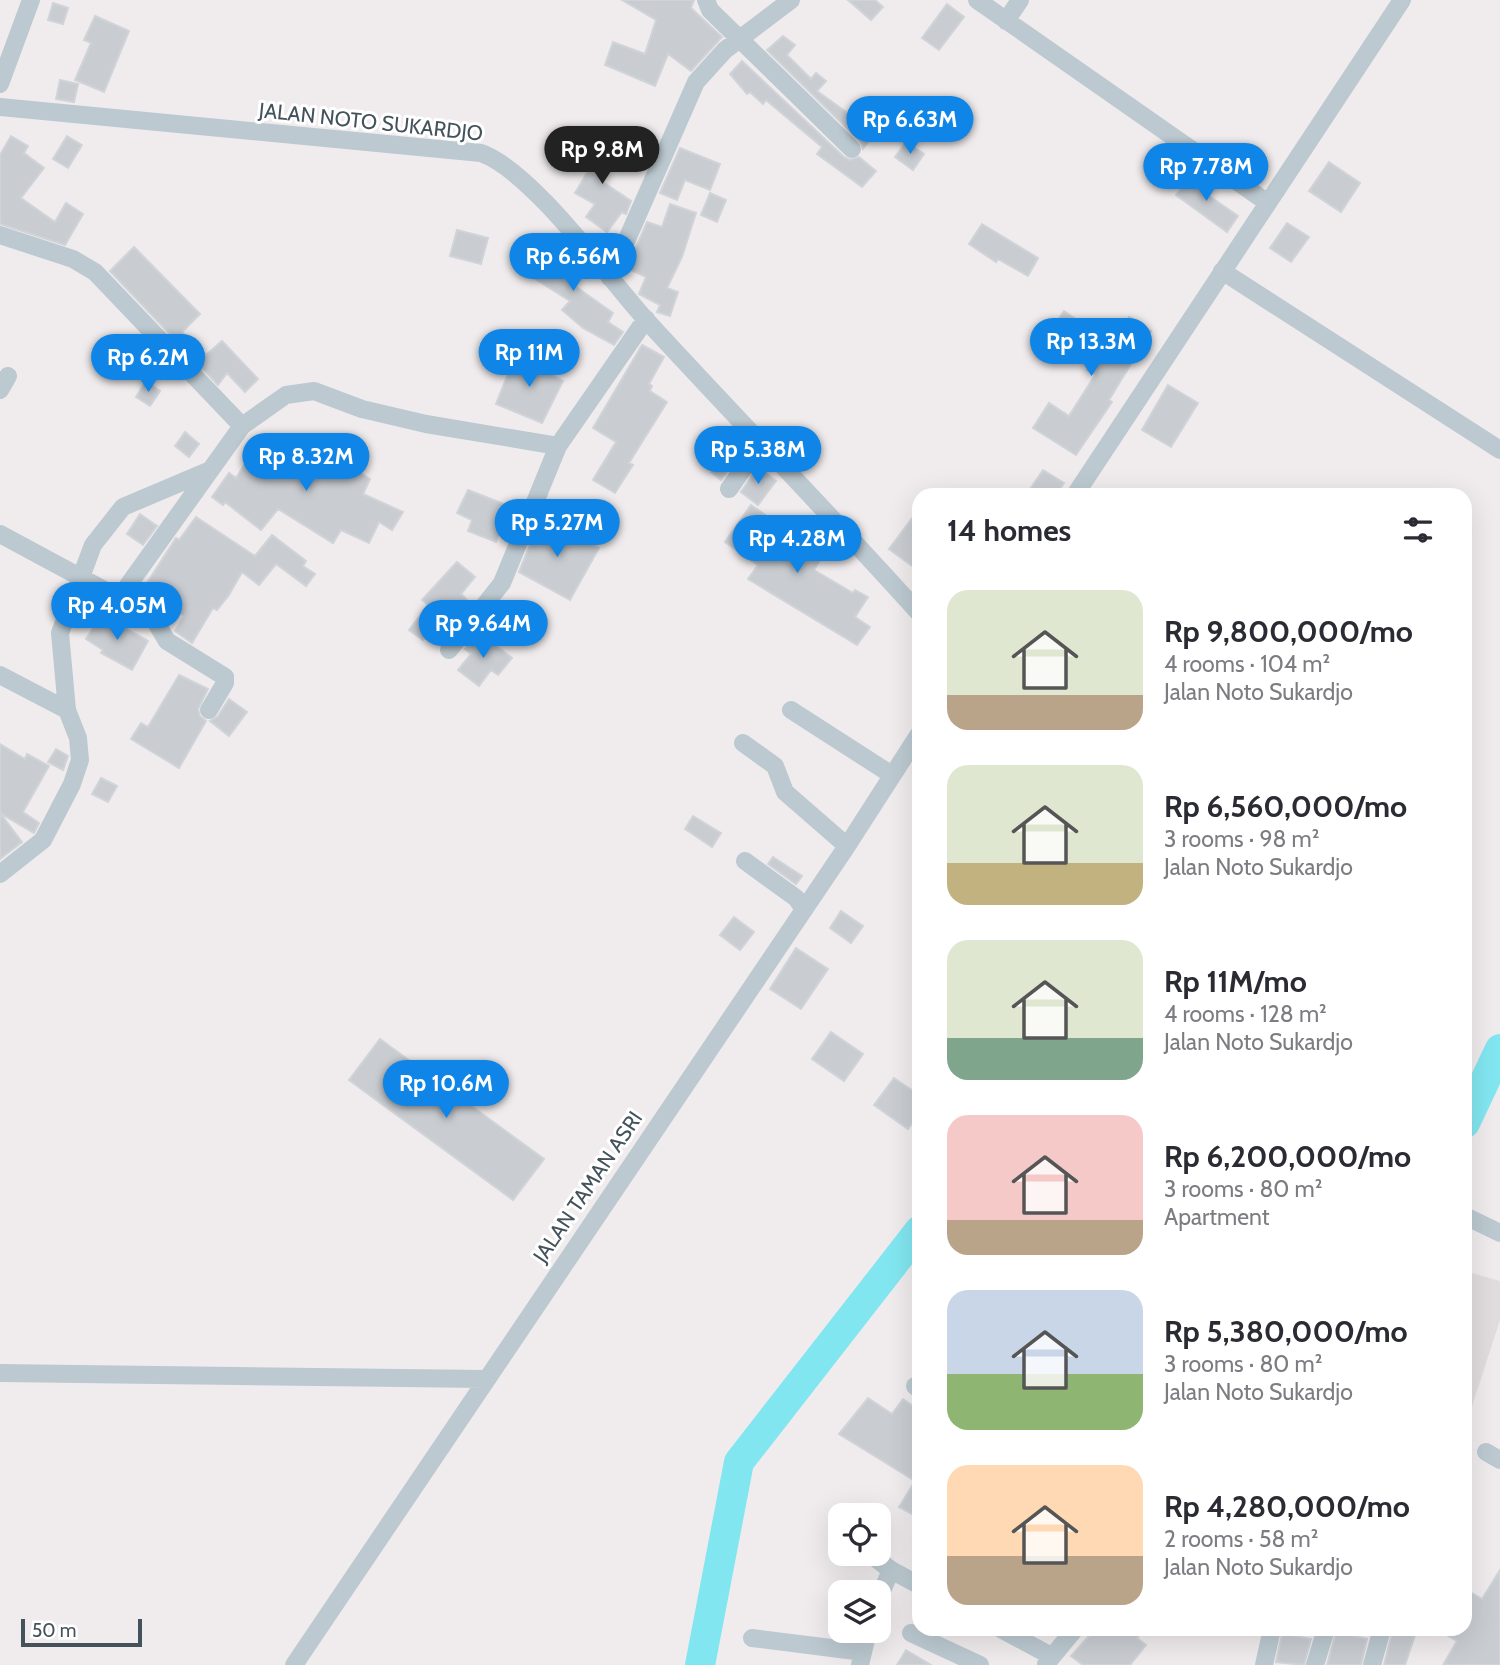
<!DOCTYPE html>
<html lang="en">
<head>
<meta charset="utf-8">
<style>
	:root { --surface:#fff; --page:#f2f2f3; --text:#2b2b33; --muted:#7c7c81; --accent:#0f86e7 }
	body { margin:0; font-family:Cabin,sans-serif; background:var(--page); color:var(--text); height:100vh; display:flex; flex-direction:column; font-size:26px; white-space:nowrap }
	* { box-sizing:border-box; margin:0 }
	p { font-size:23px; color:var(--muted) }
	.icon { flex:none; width:38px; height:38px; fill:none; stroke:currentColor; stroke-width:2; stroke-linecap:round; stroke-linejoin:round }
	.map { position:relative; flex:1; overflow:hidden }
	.drawer { position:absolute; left:912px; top:488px; width:560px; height:1148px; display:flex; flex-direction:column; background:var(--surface); border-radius:21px; box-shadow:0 7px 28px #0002 }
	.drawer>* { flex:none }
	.controls { position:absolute; left:828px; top:1503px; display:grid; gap:14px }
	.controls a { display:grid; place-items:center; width:63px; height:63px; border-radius:14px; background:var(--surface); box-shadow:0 7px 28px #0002; font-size:35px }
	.scale { position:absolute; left:21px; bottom:18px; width:121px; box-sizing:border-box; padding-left:7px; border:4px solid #44535b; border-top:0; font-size:19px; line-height:24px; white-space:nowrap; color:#44535b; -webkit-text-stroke:5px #fff; paint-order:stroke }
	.price { position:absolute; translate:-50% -60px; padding:0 16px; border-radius:24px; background:var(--accent); color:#fff; font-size:23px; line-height:46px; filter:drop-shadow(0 2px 4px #0008) }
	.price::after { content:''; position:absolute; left:50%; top:42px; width:21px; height:16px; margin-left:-10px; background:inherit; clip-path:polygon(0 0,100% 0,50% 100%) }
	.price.active { background:#222; color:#fff }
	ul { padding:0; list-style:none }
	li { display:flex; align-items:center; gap:21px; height:175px; padding:0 35px }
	li span { display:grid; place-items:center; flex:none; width:196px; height:140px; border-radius:21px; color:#555 }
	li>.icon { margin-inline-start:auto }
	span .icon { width:84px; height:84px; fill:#fffc; stroke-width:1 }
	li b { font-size:30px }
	h2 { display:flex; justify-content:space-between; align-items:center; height:84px; padding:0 35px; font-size:30px }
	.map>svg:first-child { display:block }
	.education { fill:#e1dddf }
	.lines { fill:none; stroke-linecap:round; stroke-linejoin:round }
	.river { stroke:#82e6f0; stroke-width:30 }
	.building { fill:#c9cdd2; stroke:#d0d4d9; stroke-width:2 }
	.minor { stroke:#bcc9d0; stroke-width:18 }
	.labels { text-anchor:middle; stroke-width:6; stroke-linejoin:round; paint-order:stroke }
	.street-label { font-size:21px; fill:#44535b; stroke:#fff }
</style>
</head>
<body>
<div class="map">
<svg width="1500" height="1665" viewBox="0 0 1500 1665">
	<rect width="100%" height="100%" fill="#f0eced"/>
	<path class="education" d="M1465,1271L1500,1281V1320L1465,1428Z"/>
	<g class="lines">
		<path class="river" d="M1465,1123L1500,1049
			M700,1665L739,1462L919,1231"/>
	</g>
	<path class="building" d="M622,0H694L691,8L722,37L691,71L668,54L655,86L605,65L613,42L645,54L656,20Z
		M848,0H875L883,7L871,20Z
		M53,3L68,8L63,24L48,20Z
		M947,4L964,17L939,50L922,38Z
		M95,16L129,31L104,92L75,80L91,43L84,40Z
		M783,36L795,45L787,55L811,79L816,73L826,81L817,91L863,124L861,127L873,136L863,149L860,141L767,50Z
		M742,61L844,157L850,160L859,157L876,171L862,187L817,154L822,147L766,100L763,104L750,92L747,94L730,74Z
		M60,80L78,84L74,102L56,99Z
		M11,136L28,146L24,153L44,168L21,198L55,222L66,203L83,214L65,245L0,224V155Z
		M67,136L82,145L68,168L53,159Z
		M602,137L622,152L600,180L631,201L626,214L622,212L607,232L586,217L595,204L575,193L588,171L580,165Z
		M906,142L924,154L913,170L895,157Z
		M680,148L720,164L710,190L685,180L677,200L660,193Z
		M1329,162L1360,183L1341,212L1309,191Z
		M1194,172L1208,184L1202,191L1238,216L1227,232L1176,195Z
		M710,193L726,200L717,222L701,215Z
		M670,204L696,213L682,257L667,288L678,292L670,316L657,312L660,305L639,294L646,277L627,268L647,222L662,227Z
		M1287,223L1309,237L1291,262L1270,248Z
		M982,224L1038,258L1028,276L998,259L996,262L969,244Z
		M457,230L488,238L481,264L450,256Z
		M547,239L560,247L556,255L584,272L575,286L613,313L608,322L623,332L614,345L583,328L562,310L570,301L527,274Z
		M134,247L200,314L182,332L206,355L222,341L258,379L245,392L227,373L218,385L110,271Z
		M1064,311L1112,344L1129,317L1151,331L1109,400L1112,402L1076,455L1033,428L1049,403L1069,416L1095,375L1087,370L1092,363L1049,333Z
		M642,345L664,357L649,384L652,386L650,391L667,402L629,463L633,465L615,493L593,480L616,442L593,428Z
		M517,351L535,358L532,365L563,381L542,423L496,404Z
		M146,381L160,391L150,406L136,397Z
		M1168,385L1198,403L1171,447L1142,430Z
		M185,432L199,444L189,457L175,446Z
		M260,440L282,453L288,443L315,459L322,448L370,479L363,494L403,512L392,530L379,522L369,543L341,530L333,543L278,509L261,530L225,502L223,505L212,497L229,473L236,478Z
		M727,449L738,456L721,480L711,472Z
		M758,467L776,481L758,505L741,492Z
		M1043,470L1064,483L1056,495H1026Z
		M468,490L509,506L496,542L468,531L472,520L457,513Z
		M751,505L823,555L814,570L853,593L855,590L868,597L855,617L870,627L857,645L748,579L758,565L725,542Z
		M919,509V571L889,549Z
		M140,514L157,526L143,545L127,534Z
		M542,515L553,520L551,523L599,548L570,600L519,572Z
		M196,517L255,556L272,535L306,561L303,566L315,574L306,586L276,564L259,585L242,572L229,595L217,610L213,608L192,643L175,631L184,616L165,601L159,610L138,597L176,538L179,540Z
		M457,562L475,577L461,594L471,604L452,628L441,618L423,640L409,630L428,605L422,600Z
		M101,615L148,641L132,670L101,653L103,650L86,639Z
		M478,632L512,658L498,675L491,670L479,686L458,670L471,654L465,649Z
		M179,675L208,689L198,709L200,716L206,721L179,768L131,739L141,723L148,727Z
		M229,699L247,712L229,736L210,721L218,716Z
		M0,744L25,759L27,754L49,766L23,812L39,823L34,833L0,813L22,842L0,859Z
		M56,749L68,756L63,770L48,762Z
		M101,778L117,786L108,802L92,794Z
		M693,816L721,833L712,847L685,829Z
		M773,857L802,876L796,884L768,864Z
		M841,911L863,926L851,943L830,928Z
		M734,917L754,932L740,950L720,935Z
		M796,948L828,969L801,1009L770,989Z
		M831,1032L863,1054L844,1081L812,1059Z
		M380,1039L544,1159L513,1200L349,1080Z
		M894,1078L919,1095V1114L908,1129L874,1105Z
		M868,1398L892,1414L903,1399L919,1410V1503L912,1514L899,1507L915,1481L839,1434Z
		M1500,1570V1665H1443L1457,1641L1436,1629H1465V1589L1482,1599Z
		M1095,1629H1144L1137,1638L1146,1645L1130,1665H1083L1071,1656Z
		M1283,1629H1296L1295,1636L1311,1639L1304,1665L1276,1662Z
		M1337,1629H1350L1349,1635L1367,1639L1361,1665H1327Z
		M1393,1629H1417L1405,1665H1384Z
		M906,1650L931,1665H897Z"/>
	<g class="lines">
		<path class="minor" d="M706,0L710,10L852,149
			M977,0L1268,203
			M1006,21L1020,0
			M0,84L31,0
			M0,107L481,153C532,171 608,278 647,321C737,419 830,514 919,613
			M0,235L73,259L95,272L242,426
			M1222,271L1500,450
			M610,278L696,82L725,50L791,0
			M0,390L8,376
			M729,489L761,443
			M1075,495L1402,0
			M0,534L119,598L242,426L286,395L314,391L362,409L426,424L558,446
			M119,598L155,621L167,641L225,677V683L209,710
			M449,650L502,583L558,446L646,319
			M0,675L67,710
			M791,710L892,775
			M743,743L775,766L785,792L847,846
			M745,861L796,898L804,909
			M0,874L43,840L72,784L80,760L78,738L67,710L60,633L93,545L123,507L208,471
			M1465,1216L1500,1233
			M0,1373L486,1379
			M915,1386L919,1389
			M1486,1452L1500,1460
			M870,1554L891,1570L878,1600
			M891,1570L919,1585
			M1001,1629L1051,1656
			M911,1633L980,1665
			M752,1638L863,1652
			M1046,1664L1075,1629
			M294,1665L847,846L919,734
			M860,1665L868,1631
			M1264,1665L1272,1629
			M1315,1665L1326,1629
			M1372,1665L1382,1629"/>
	</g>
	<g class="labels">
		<g class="street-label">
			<text transform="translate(371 122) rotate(6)" y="7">JALAN NOTO SUKARDJO</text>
			<text transform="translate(588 1187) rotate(-56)" y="7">JALAN TAMAN ASRI</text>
		</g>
	</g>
</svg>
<div class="controls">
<a><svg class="icon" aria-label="locate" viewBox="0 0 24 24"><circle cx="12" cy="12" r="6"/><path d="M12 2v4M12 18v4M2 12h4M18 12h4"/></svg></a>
<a><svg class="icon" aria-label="layers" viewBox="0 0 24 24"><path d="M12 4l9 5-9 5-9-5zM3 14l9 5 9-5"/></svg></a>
</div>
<div class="scale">50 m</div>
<b class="price" style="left:910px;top:156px">Rp 6.63M</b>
<b class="price active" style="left:602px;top:186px">Rp 9.8M</b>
<b class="price" style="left:1206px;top:203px">Rp 7.78M</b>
<b class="price" style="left:573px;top:293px">Rp 6.56M</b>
<b class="price" style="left:1091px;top:378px">Rp 13.3M</b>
<b class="price" style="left:529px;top:389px">Rp 11M</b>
<b class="price" style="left:148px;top:394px">Rp 6.2M</b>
<b class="price" style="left:758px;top:486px">Rp 5.38M</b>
<b class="price" style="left:306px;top:493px">Rp 8.32M</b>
<b class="price" style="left:557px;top:559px">Rp 5.27M</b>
<b class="price" style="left:797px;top:575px">Rp 4.28M</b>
<b class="price" style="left:117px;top:642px">Rp 4.05M</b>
<b class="price" style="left:483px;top:660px">Rp 9.64M</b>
<b class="price" style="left:446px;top:1120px">Rp 10.6M</b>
<section class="drawer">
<h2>14 homes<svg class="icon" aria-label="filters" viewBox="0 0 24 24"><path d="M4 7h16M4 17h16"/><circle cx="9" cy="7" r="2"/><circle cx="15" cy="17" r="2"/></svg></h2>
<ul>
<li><span style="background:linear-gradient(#dfe7d0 75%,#b9a48a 0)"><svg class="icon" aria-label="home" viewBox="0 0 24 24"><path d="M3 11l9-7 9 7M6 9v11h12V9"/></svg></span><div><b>Rp 9,800,000/mo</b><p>4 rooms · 104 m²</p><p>Jalan Noto Sukardjo</p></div></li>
<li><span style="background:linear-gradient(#dfe7d0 70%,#c2b280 0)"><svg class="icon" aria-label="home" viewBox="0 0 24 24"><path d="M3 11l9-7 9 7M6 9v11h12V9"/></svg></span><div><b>Rp 6,560,000/mo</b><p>3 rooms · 98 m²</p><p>Jalan Noto Sukardjo</p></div></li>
<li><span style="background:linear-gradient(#dfe7d0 70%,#7fa58c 0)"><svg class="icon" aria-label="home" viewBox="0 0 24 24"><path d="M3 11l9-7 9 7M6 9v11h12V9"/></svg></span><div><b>Rp 11M/mo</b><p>4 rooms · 128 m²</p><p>Jalan Noto Sukardjo</p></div></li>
<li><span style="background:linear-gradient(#f6c9c9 75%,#b9a48a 0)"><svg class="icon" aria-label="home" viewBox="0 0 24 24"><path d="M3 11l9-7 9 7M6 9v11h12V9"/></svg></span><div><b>Rp 6,200,000/mo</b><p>3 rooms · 80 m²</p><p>Apartment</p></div></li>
<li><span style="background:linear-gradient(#c9d6e8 60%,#8fb573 0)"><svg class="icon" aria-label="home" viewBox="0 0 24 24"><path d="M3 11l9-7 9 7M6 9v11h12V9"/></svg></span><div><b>Rp 5,380,000/mo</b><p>3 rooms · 80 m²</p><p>Jalan Noto Sukardjo</p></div></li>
<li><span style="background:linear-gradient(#ffd9b3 65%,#b9a48a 0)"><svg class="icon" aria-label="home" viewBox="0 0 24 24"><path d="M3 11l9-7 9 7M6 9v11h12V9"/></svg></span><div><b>Rp 4,280,000/mo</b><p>2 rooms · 58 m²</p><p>Jalan Noto Sukardjo</p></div></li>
</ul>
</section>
</div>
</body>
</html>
